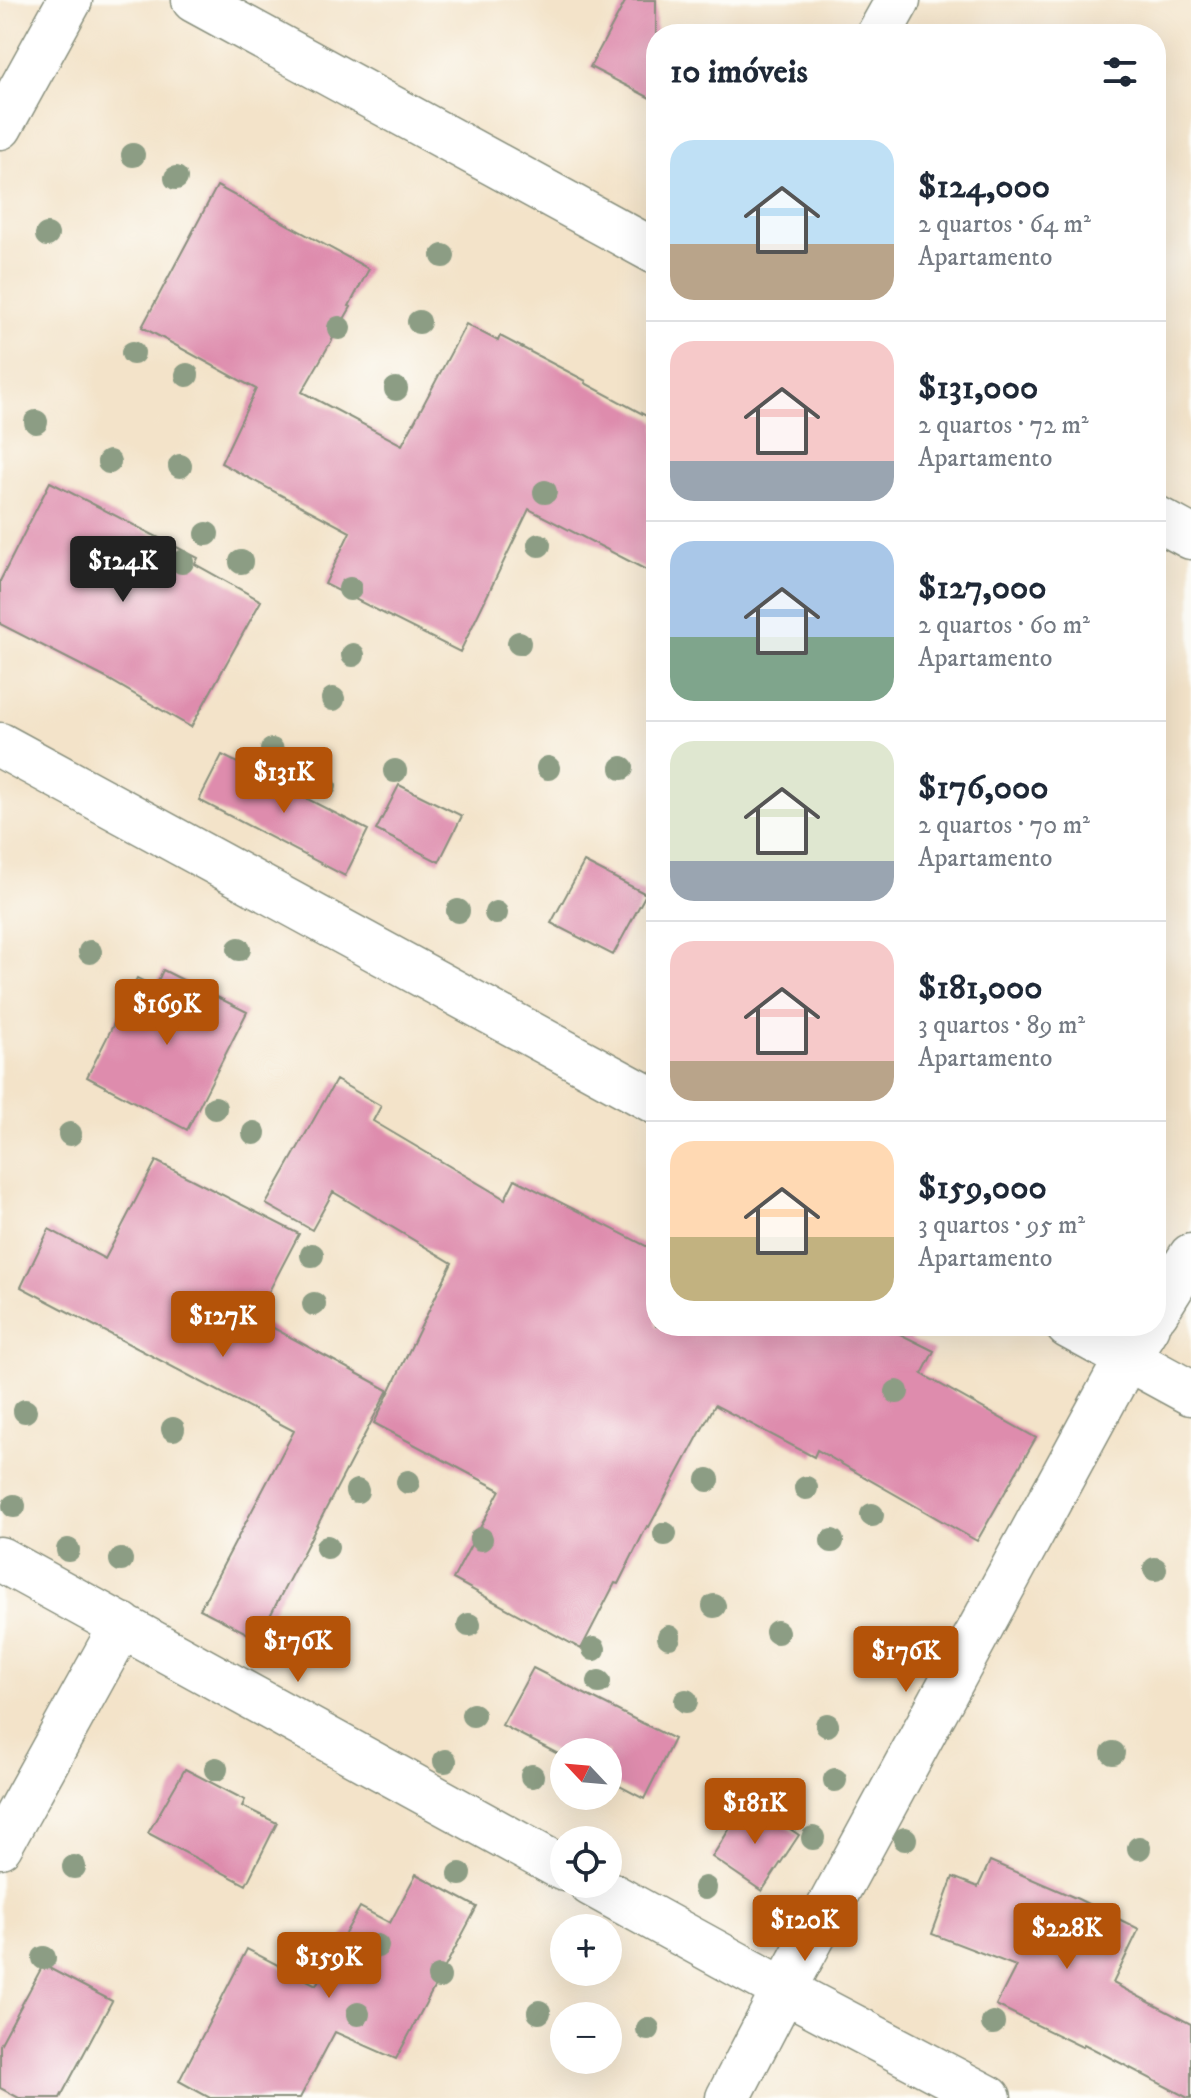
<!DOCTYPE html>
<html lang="pt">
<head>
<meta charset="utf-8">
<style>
	:root { --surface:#fff; --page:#f6f6f7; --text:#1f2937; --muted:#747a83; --line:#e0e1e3; --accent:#b45309 }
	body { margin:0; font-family:"IM FELL DW Pica",serif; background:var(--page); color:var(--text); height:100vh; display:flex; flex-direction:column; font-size:30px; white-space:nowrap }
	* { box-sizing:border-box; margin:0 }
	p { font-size:26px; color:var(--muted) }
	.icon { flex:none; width:44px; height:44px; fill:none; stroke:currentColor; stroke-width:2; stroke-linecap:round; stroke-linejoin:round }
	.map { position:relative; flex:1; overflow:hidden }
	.side { position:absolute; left:646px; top:24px; width:520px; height:1312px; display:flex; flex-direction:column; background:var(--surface); border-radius:32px; box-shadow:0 8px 32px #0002 }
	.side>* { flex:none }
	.needle { width:52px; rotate:296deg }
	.buttons { position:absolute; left:550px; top:1738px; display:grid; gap:16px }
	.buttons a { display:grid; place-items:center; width:72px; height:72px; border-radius:50%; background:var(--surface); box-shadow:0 8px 32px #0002; font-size:40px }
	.price { position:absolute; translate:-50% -68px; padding:0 18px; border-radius:8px; background:var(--accent); color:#fff; font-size:26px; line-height:52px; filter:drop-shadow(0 2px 4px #0008) }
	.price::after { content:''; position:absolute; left:50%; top:48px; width:24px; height:18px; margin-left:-12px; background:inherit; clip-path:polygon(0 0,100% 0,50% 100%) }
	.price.on { background:#222; color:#fff }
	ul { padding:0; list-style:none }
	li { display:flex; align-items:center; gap:24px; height:200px; padding:0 24px }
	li+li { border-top:2px solid var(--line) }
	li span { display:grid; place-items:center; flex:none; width:224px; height:160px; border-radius:24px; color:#555 }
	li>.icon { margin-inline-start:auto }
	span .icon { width:96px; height:96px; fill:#fffc; stroke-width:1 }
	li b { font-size:34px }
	h2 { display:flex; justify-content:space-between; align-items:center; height:96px; padding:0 24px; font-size:34px }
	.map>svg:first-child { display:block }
	.building { fill:#de8cad }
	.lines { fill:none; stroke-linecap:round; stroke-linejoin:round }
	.minor-casing { stroke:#89907e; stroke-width:47 }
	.minor { stroke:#fff; stroke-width:44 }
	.tree { fill:#8c9d84 }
</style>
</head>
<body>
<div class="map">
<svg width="1191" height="2098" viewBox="0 0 1191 2098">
	<rect width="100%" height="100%" fill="#fdfcf7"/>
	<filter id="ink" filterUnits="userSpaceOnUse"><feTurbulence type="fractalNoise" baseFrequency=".0125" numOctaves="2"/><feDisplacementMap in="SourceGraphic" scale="16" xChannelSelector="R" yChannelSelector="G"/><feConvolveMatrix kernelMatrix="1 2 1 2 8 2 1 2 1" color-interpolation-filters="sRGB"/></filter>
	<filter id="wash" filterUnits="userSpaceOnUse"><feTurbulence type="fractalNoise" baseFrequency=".006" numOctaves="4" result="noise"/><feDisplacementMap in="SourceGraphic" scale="32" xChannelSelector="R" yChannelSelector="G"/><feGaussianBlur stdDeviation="1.8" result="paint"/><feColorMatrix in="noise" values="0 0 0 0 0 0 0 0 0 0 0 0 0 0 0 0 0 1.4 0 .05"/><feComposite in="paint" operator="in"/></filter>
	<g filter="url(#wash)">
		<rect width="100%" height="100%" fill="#f3e3c9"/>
		<g id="blocks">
			<path class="building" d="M626,0H656V101L590,67Z
				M217,186L369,269L349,306L351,307L302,392L402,445L466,324L498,341L500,336L586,381L585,383L656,421V575L529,509L460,652L325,584L350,532L221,463L256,389L142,327Z
				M50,482L198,558L195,564L261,601L191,727L108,679L0,624V581Z
				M222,755L368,830L345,876L199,800Z
				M399,785L462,816L439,862L376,830Z
				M584,862L646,894L613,955L551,923Z
				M163,970L247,1012L187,1130L87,1077L137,978L155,987Z
				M336,1080L381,1106L373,1121L505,1199L515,1179L656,1251V1326H884L934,1351L922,1374L1036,1438L977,1541L817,1450L814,1457L715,1405L649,1527L647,1526L618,1584L615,1583L581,1649L453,1579L500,1490L374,1423L452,1263L333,1192L312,1230L266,1204Z
				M156,1161L299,1234L255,1318L388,1390L258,1639L200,1609L294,1431L21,1287L49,1229L105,1259Z
				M533,1668L674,1739L644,1799L608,1780V1752H564V1757L502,1725Z
				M185,1769L245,1800L242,1806L277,1823L246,1885L148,1833Z
				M747,1801L799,1835L762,1891L712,1857Z
				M990,1861L1078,1899L1139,1929L1113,1983L1191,2024V2098H1188L1084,2044L1082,2047L996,2005L1016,1966L932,1934L953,1877L978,1887Z
				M416,1874L477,1907L396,2059L335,2032L300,2098H210L179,2081L247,1949L316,1985L360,1907L390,1923Z
				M43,1965L112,2001L60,2098H19L0,2088V2045Z"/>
		</g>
	</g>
	<g filter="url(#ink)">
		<use href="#blocks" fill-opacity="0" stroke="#89907e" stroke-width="2"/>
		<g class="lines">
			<defs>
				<path id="minor" d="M194,0L656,252
					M879,34L898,0
					M0,127L70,0
					M1156,518L1191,537
					M0,745L656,1102
					M1156,1312L1191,1256
					M1068,1326L1191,1393
					M0,1559L564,1869
					M0,1846L122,1625
					M591,1884L784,1990L989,2098
					M728,2098L784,1990L1127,1358L1147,1326"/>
			</defs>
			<use href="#minor" class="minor-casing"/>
			<use href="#minor" class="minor"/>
		</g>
		<g class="tree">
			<circle cx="133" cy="155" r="12"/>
			<circle cx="176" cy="178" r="12"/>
			<circle cx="47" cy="235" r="12"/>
			<circle cx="443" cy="256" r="12"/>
			<circle cx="419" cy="322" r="12"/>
			<circle cx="339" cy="328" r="12"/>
			<circle cx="133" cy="353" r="12"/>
			<circle cx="187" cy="375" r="12"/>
			<circle cx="396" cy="389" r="12"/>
			<circle cx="36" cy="422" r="12"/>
			<circle cx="109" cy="462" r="12"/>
			<circle cx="180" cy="466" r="12"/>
			<circle cx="545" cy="492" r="12"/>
			<circle cx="207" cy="534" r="12"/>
			<circle cx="539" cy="545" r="12"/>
			<circle cx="182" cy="562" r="12"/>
			<circle cx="241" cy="562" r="12"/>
			<circle cx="350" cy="589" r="12"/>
			<circle cx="519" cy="643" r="12"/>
			<circle cx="353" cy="655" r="12"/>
			<circle cx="333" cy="699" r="12"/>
			<circle cx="272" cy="750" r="12"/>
			<circle cx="548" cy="768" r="12"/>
			<circle cx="622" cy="768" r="12"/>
			<circle cx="395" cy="771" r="12"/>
			<circle cx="325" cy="786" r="12"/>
			<circle cx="458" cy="911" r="12"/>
			<circle cx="496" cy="913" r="12"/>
			<circle cx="239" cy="949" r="12"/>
			<circle cx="90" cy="952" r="12"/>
			<circle cx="215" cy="1108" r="12"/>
			<circle cx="254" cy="1133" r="12"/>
			<circle cx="70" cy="1134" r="12"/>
			<circle cx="312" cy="1255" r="12"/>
			<circle cx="314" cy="1304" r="12"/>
			<circle cx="897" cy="1392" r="12"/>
			<circle cx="25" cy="1411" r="12"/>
			<circle cx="173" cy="1429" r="12"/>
			<circle cx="708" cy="1480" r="12"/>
			<circle cx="408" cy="1482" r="12"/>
			<circle cx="806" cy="1488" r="12"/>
			<circle cx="357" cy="1491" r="12"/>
			<circle cx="14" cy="1506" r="12"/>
			<circle cx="872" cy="1515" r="12"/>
			<circle cx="665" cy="1534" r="12"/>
			<circle cx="481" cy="1539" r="12"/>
			<circle cx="832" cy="1541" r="12"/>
			<circle cx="327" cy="1547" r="12"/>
			<circle cx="68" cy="1550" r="12"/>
			<circle cx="121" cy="1560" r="12"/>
			<circle cx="1155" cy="1569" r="12"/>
			<circle cx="714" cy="1606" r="12"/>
			<circle cx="469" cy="1625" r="12"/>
			<circle cx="777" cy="1632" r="12"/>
			<circle cx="669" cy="1637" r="12"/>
			<circle cx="875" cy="1647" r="12"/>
			<circle cx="594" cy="1649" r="12"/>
			<circle cx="599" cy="1682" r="12"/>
			<circle cx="686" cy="1701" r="12"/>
			<circle cx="473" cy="1715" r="12"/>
			<circle cx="827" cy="1725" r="12"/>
			<circle cx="1113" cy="1753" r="12"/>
			<circle cx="445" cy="1761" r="12"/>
			<circle cx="216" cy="1769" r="12"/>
			<circle cx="532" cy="1776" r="12"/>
			<circle cx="835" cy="1780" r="12"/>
			<circle cx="813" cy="1838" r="12"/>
			<circle cx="905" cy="1839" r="12"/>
			<circle cx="1139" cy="1848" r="12"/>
			<circle cx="74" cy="1867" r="12"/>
			<circle cx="460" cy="1874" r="12"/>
			<circle cx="705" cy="1888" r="12"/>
			<circle cx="377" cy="1946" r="12"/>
			<circle cx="44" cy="1958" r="12"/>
			<circle cx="439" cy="1977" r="12"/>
			<circle cx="539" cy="2012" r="12"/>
			<circle cx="358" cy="2014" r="12"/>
			<circle cx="993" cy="2023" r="12"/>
			<circle cx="648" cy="2029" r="12"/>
		</g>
	</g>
</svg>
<div class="buttons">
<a><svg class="needle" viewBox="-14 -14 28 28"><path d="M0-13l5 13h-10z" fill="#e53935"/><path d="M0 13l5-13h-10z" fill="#747a83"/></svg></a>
<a><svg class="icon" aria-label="locate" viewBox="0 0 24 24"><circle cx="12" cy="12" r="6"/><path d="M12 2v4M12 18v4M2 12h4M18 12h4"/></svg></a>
<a>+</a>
<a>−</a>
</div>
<b class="price on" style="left:123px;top:604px">$124K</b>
<b class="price" style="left:284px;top:815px">$131K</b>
<b class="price" style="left:167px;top:1047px">$169K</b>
<b class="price" style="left:223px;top:1359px">$127K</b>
<b class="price" style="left:298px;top:1684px">$176K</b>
<b class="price" style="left:906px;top:1694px">$176K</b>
<b class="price" style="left:755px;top:1846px">$181K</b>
<b class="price" style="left:805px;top:1963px">$120K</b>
<b class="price" style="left:1067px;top:1971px">$228K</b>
<b class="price" style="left:329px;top:2000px">$159K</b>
<section class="side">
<h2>10 imóveis<svg class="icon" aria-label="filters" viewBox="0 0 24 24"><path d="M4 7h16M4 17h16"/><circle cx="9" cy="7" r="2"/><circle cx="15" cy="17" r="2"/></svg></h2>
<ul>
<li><span style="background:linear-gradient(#bfe0f5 65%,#b9a48a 0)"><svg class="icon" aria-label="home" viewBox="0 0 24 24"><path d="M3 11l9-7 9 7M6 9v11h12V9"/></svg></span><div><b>$124,000</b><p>2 quartos · 64 m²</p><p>Apartamento</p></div></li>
<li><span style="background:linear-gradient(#f6c9c9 75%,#9aa5b1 0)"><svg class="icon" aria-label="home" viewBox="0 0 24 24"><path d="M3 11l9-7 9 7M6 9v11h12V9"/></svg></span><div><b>$131,000</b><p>2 quartos · 72 m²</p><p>Apartamento</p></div></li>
<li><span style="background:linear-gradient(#a9c7e8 60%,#7fa58c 0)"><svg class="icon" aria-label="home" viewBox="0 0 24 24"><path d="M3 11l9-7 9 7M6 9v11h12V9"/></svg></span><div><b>$127,000</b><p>2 quartos · 60 m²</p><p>Apartamento</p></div></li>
<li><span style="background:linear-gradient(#dfe7d0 75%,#9aa5b1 0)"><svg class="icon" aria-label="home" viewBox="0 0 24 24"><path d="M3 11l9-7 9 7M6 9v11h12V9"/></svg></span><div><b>$176,000</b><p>2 quartos · 70 m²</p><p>Apartamento</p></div></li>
<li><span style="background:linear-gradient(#f6c9c9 75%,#b9a48a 0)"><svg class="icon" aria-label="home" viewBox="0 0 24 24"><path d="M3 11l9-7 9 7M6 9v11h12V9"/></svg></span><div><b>$181,000</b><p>3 quartos · 89 m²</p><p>Apartamento</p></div></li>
<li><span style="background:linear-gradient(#ffd9b3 60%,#c2b280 0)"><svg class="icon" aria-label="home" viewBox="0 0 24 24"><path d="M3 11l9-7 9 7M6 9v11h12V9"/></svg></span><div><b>$159,000</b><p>3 quartos · 95 m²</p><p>Apartamento</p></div></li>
</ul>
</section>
</div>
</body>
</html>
